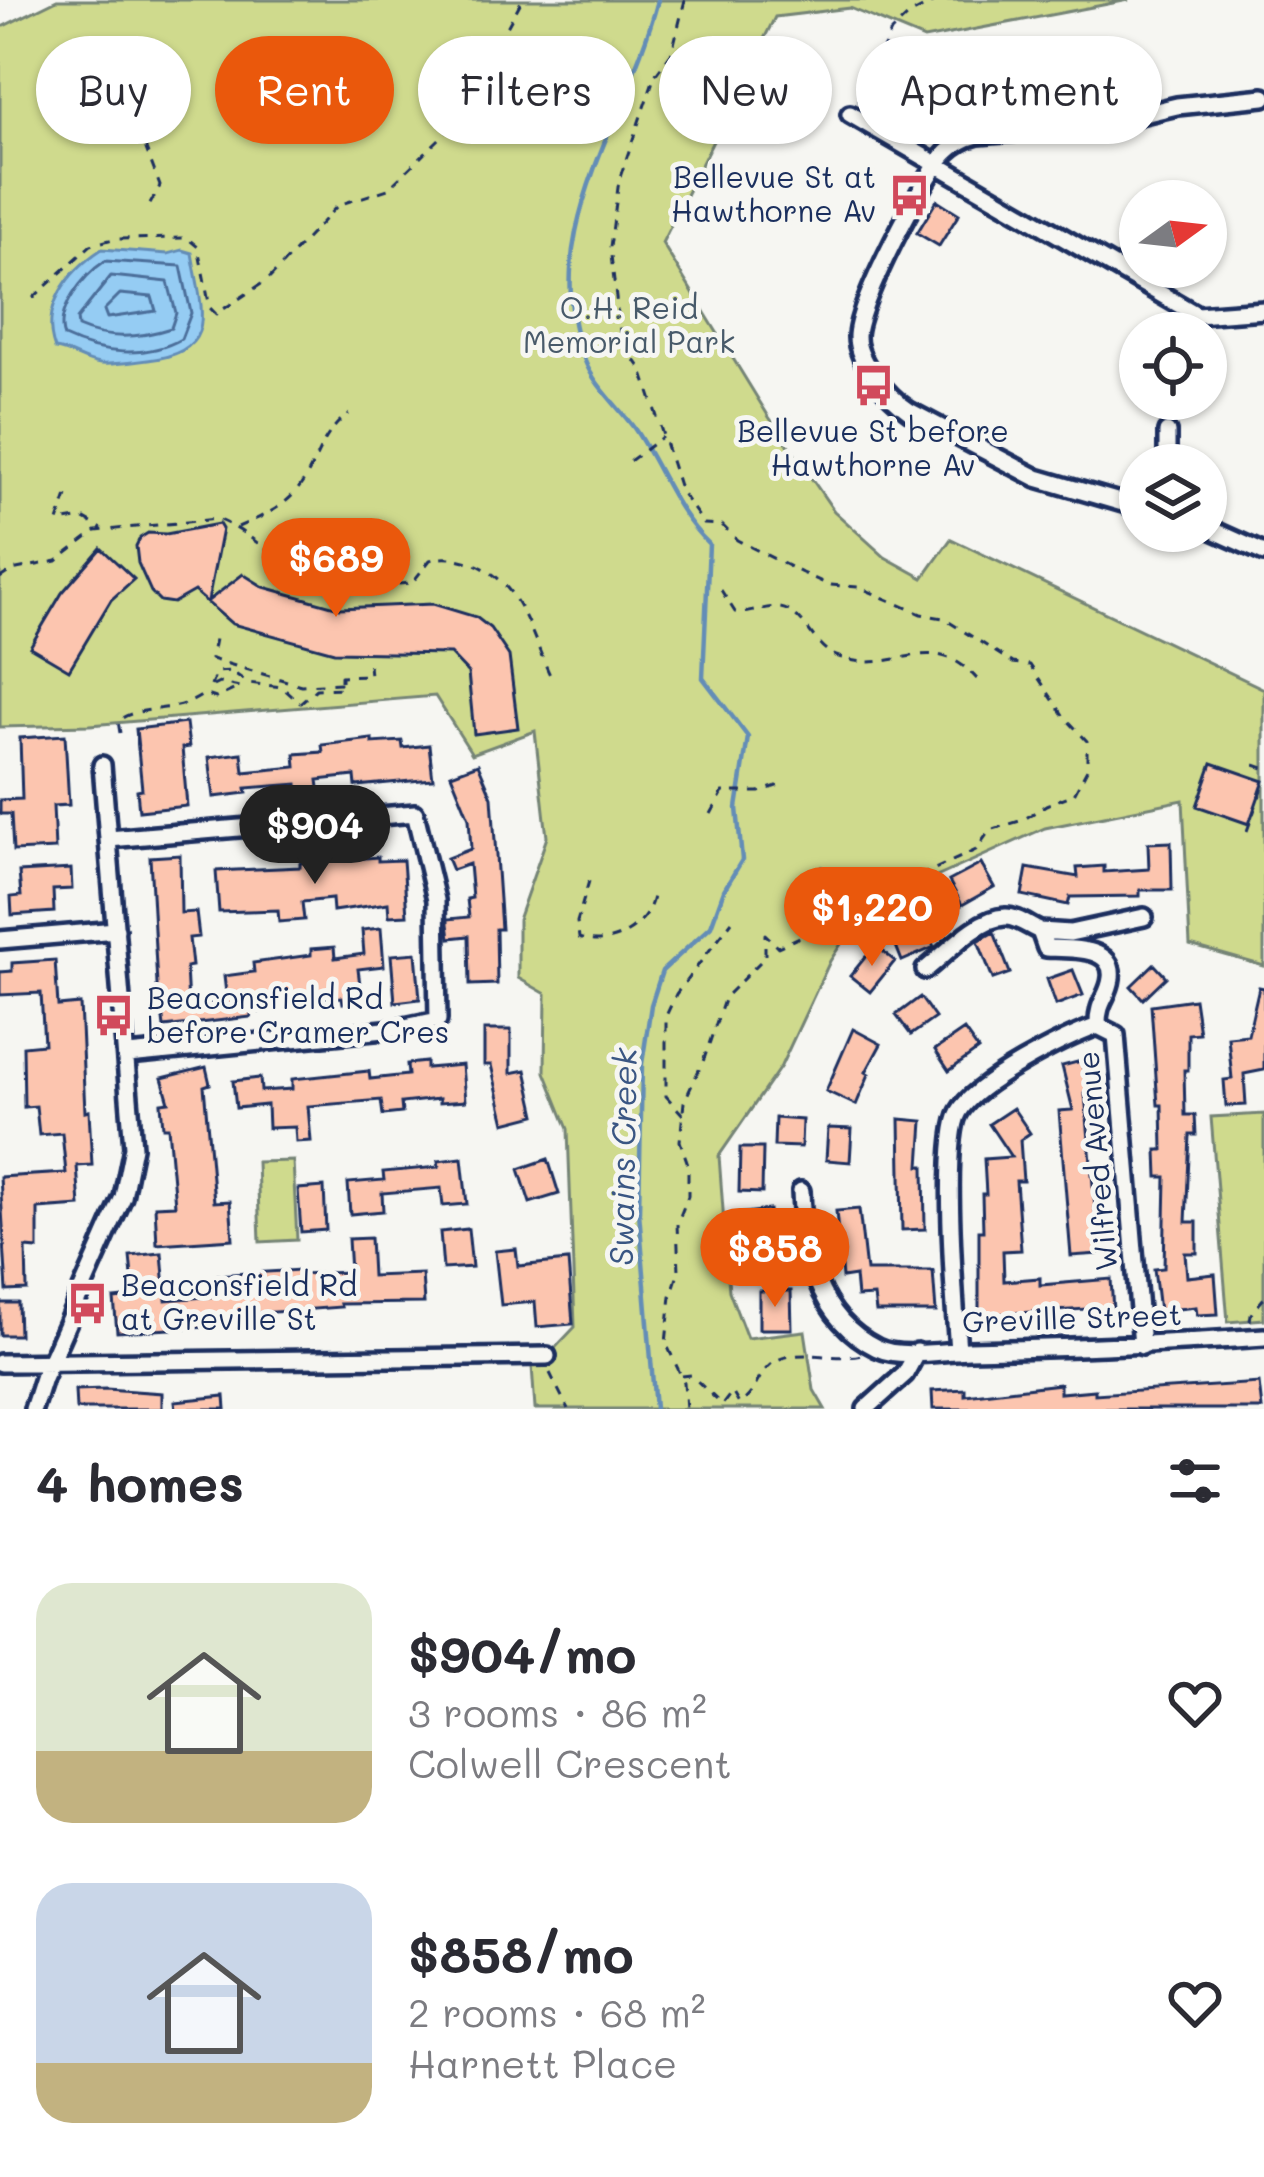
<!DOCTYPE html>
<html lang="en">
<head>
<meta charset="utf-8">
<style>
	:root { --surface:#fff; --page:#f2f2f3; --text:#2b2b33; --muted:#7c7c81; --accent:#ea580c }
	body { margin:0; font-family:Mali,sans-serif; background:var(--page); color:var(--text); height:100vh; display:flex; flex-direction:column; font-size:45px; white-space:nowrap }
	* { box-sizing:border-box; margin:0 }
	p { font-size:39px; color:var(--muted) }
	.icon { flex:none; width:66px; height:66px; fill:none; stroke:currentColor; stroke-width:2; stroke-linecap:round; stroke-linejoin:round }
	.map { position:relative; height:1409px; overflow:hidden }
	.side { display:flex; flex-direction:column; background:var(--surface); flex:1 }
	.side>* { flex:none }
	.banner { position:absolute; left:36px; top:36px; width:1194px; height:108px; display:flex; gap:24px }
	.needle { width:78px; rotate:75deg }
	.buttons { position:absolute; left:1119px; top:180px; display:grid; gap:24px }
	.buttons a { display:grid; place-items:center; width:108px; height:108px; border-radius:50%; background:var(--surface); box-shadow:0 3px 9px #0004; font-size:60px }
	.price { position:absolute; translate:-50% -102px; padding:0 27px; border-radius:42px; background:var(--accent); color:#fff; font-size:39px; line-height:78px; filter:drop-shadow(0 3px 6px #0008) }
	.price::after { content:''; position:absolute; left:50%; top:72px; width:36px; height:27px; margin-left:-18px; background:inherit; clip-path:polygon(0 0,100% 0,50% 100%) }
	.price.selected { background:#222; color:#fff }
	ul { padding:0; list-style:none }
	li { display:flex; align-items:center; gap:36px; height:300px; padding:0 36px }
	li span { display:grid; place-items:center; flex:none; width:336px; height:240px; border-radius:36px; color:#555 }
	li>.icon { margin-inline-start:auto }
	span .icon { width:144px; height:144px; fill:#fffc; stroke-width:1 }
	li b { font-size:51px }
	h2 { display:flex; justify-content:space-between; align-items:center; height:144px; padding:0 36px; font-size:51px }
	.pill { padding:0 42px; border-radius:54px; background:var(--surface); box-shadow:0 3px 9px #0004; font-size:42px; line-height:108px }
	.pill.selected { background:var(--accent); color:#fff }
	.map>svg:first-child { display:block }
	.green { fill:#cfda8d; stroke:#758476; stroke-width:3 }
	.water { fill:#95ccf3; stroke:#648db7; stroke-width:3 }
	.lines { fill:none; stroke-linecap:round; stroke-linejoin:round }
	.shore { stroke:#4c6e9a; stroke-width:3 }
	.stream { stroke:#648db7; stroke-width:4.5 }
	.building { fill:#fcc5af; stroke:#1b2f5e; stroke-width:3 }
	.minor-casing { stroke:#1b2f5e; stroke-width:24 }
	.path { stroke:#1b2f5e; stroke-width:3; stroke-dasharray:9 9; stroke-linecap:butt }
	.minor { stroke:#f6f6f2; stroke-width:15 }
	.labels { text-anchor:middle; stroke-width:10; stroke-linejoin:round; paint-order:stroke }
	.poi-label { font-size:30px; fill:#1b2f5e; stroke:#f6f6f2; text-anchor:start }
	.park-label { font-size:30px; fill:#485a6a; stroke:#f6f6f2 }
	.street-label { font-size:30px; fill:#1b2f5e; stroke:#f6f6f2 }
	.water-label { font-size:33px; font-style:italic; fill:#3a5683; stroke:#f6f6f2 }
</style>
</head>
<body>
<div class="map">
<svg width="1264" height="1409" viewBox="0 0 1264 1409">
	<rect width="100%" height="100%" fill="#f6f6f2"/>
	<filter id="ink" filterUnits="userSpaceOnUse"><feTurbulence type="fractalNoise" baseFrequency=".00833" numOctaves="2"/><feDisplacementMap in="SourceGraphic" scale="24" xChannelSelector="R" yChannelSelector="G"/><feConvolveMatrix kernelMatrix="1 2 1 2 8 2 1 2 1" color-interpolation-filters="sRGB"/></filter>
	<g filter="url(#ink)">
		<path class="green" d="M57,0H1129L924,39L850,8L775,17L662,243L769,417L834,511L885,557L923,578L951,539L1264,689V966L1190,945L1183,800L1045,828L932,879L854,924L830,961L781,1066L719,1156L729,1291L747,1338L805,1331L814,1390L825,1409H535L532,1366L539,1365L575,1327L568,1129L545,1072L546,994L518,978V920L547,837L535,731L472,754L435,696L90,725L0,727V28Z
			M1264,1114V1319L1228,1322L1211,1117Z
			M293,1161L297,1240L260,1242L257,1162Z"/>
		<path class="water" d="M102,249L168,254L182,250L192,253C201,308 221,352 148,360C132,362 117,365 100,364C84,362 71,351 55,349C40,308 67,272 102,249Z"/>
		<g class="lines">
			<path class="shore" d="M105,261L181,266L191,313L181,339C146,359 99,354 64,337C54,311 84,275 105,261Z
				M111,276L168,282L176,313L171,328C140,338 107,340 78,327L77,319Z
				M120,294L152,297L156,311L107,318L104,310Z"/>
			<path class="stream" d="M655,1409L639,1212L642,1064L651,1005L662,971L711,926L724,890L742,860L737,808L748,737L703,678L709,544C675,512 660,466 634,428C619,407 594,385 585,361C535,235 627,119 658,0"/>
		</g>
		<path class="building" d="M937,200L959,214L939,246L917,233Z
			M219,524L222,529L208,601L243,574L264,587L339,608L433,604L476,617L490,628L509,656L518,728L474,734L468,673L450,654L334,652L232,624L194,591L173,603L160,601L151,592L138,563L136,546L140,538L148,533L166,534Z
			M101,548L134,579L111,600L69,670L30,647L62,593Z
			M186,723L189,747L182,748L187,806L139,811L137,790L142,789L136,729Z
			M65,735L69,805L53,806L55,849L13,851L11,814H0V800L22,799L20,738Z
			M372,739V743L402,741L403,748L429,745L433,779L356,786L355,776L318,780L320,795L298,797L297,784L246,788L247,793L214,797L209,757L242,753L244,772L296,767L295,754L323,752L322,745Z
			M1212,763L1264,781L1249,824L1197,806Z
			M478,764L492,797L501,929H496L497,984L470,985L469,936L450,938L448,924V919L469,917L467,899L472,898L469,864L452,870L447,858L471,849L469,818L451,774Z
			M1171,842L1172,890H1140V896L1070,897L1068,905L1022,895L1027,868L1078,877L1077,868L1104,866V872L1149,869L1148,843Z
			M180,855L181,913L196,912L199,937L189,938L192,966L186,967L188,1005L227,1002L224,976L254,972L253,963L311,955V949L334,947L335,958L364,954L362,930L381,928L384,966L358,969L362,1001L343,1003L342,997L308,999L278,1004V1010L251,1013V1017L164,1027L161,1002L158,1003L150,857Z
			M378,857V861L403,860L407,915L389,916L388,903L333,911L332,899L302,902L304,920L279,922L278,910L219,912L216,871L300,867V863Z
			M981,864L994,887L962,905L949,881Z
			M71,869L72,889L53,890L54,912L12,915L11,897L21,896L19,872Z
			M917,908L934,947L902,961L886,921Z
			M994,932L1010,973L993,979L978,941Z
			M875,945L895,961L870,992L850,976Z
			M416,953L420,999L395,1002L391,955Z
			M55,960L58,1006L80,1004L85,1112L89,1111L92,1165L77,1166L80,1206L38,1209V1249L26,1248L27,1290L7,1291L0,1177L66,1173L62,1133L39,1135L36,1106L24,1107L23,1046L44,1044L41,993L0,995V972L12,971V963Z
			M1154,964L1166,977L1143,999L1131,986Z
			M1073,970L1083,995L1056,1005L1047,979Z
			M1259,987L1264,988V1070L1244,1074L1246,1105L1226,1106L1224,1080L1232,1079L1228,1037L1248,1035Z
			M920,997L935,1018L911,1035L896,1015Z
			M1194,999L1199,1033L1188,1034V1070H1184L1185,1115H1195L1196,1135H1190L1186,1222H1197V1253H1185L1187,1277L1215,1274L1218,1314L1197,1315L1196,1307L1159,1311L1154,1269L1164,1268L1166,1177H1158L1157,1150H1163L1162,1105H1158L1151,1005Z
			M853,1029L881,1044L866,1072L869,1074L856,1105L826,1091Z
			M484,1030H511V1073L526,1070L536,1115L505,1123L491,1065H484Z
			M964,1030L978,1050L949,1071L935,1050Z
			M1081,1061L1089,1093L1085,1094L1099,1254L1071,1256L1059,1111L1073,1110L1062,1066Z
			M426,1062V1068L462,1065L465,1101L439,1103V1099L401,1103L402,1113L383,1115L381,1100L308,1106L311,1141L296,1142L295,1127L268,1128L267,1105L236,1108L233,1081L260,1078L261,1091L292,1089V1079L369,1071L370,1079L408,1075L407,1064Z
			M206,1067L210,1084L204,1086L214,1202L230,1201L233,1239L157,1244L155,1206L175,1205L168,1127H163L161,1103L169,1102L162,1078Z
			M1013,1108L1030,1133L1020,1140L1023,1181H1016L1021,1250L1003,1251L1004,1281L1040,1278V1285L1111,1279L1113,1311L1087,1313V1309L979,1315V1231H983L982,1194H986L984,1159L1011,1157L989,1124Z
			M775,1118L802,1120L801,1147L774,1146Z
			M900,1119L923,1121L920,1166H924L925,1229L902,1230Z
			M828,1128L852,1129L850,1162L826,1160Z
			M740,1148H763L762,1193L739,1192Z
			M462,1158L467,1204L443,1206L441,1188L382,1193L383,1211L350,1214L348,1183L384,1180L383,1172L439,1167L438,1161Z
			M548,1159L559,1194L530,1203L519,1169Z
			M324,1187L326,1230L301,1232L298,1189Z
			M859,1209L866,1271H933L936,1312H876L874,1296L857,1297L855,1276L842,1278L836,1211Z
			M769,1210L774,1258L743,1262L737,1214Z
			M468,1229L472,1267L443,1269L440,1232Z
			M370,1238L372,1276L422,1274L424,1303L340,1304L341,1307L207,1317V1327L117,1332L114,1299L134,1297L130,1256L162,1253L166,1300L218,1296L217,1275L300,1270V1274L350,1272L348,1239Z
			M516,1249L518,1266L568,1261L573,1324L537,1327L535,1302L501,1305L495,1251Z
			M759,1291H791L792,1329H759Z
			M0,1303H18L19,1335H0Z
			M1259,1383L1262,1409H933L932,1391L965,1389V1395L1060,1384V1393L1095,1390V1394Z
			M106,1389L162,1393V1409H76L75,1390Z
			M225,1396L226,1409H176L175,1401Z"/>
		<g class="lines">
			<defs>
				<path id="minor" d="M850,114L1197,315L1264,310
					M1167,432V465
					M1140,508L1037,478L909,411C889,397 857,363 857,337C857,305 923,178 946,153C955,144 965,138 978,135L1093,126L1177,106L1264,97
					M1206,527L1264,553
					M109,839L415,813L436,900L438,1020L395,1029L128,1055
					M1040,931L1070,933L1144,917
					M0,940L116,930
					M925,970C946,954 977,918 1005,917C1016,916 1030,927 1040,931L1046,948C1066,949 1115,945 1111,978C1109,997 1097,1001 1098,1026
					M801,1191C803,1251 816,1318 877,1348C900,1359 943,1351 969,1350C1067,1348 1165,1344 1264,1337
					M958,1351C955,1309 942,1141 959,1112C976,1082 1064,1038 1098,1026L1116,1035L1142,1346
					M0,1363L547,1356
					M33,1409L43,1378L123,1197L133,1147L102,765
					M866,1409L905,1374L917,1352"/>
			</defs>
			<use href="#minor" class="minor-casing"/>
			<path class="path" d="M685,0L672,52L655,75L619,180L610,247L621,340L642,370L681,492L704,524L722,525L737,540L802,573L829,585L859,587L921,614L943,618L1013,663L1030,665L1063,715L1087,741V769L1074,794L1046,805L1023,820L990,830L976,850L850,908L830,923L778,947L765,934V957L725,997L704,1059L684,1102L680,1141L688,1164V1196L677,1224L679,1271L671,1296L666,1343L684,1382L686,1409
				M136,94L144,114L146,149L160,186L148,208
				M858,102L891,32L909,15L938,0
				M33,298L91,245L113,239L187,238L198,247L210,308L216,314L269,279L338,205L388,189L480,99L506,29L522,0
				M1170,419L1175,399
				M630,461L662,437
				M67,496L58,522L83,518L102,529
				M238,527C261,517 286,507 301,485C319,459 321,433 349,414
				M0,578L12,570L57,561L96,531L217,519C248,531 270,555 297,573C329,594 376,585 412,583L430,560C444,556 455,558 469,562C520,578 530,634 551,677
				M721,590L735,612C751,615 765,605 780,608C805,612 813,647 836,656C896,679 933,623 981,684
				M341,681V676L370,675L369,665
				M211,686L216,672L231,671L248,683L282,687L300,703L316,689L342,688L341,683L301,685L211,659L216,634
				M120,733L118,721C138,704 176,715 204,694L216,698L240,687L219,683L213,686
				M1255,765L1264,768
				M711,814L723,792H759L780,785
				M1247,831L1264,784
				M821,866L834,892L831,921
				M589,881L577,922L579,938C609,949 648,928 653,896
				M683,1115L666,1096V1016L676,994L732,921
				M1250,1321L1251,1314L1264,1298
				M550,1373L568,1409
				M682,1376L691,1375L722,1405L732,1392L739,1404C756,1394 756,1378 769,1366C791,1345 834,1362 862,1355"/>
			<use href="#minor" class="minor"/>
		</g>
	</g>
	<defs>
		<symbol id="bus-bare" viewBox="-9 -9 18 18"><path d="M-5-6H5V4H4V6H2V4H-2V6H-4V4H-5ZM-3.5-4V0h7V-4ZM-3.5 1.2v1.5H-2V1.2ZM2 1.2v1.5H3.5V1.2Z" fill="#d1495b" stroke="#f6f6f2" stroke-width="2.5" paint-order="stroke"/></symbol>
	</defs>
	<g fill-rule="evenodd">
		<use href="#bus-bare" x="880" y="166" width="59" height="59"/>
		<use href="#bus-bare" x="844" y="356" width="59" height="59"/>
		<use href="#bus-bare" x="84" y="986" width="59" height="59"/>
		<use href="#bus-bare" x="58" y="1274" width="59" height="59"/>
	</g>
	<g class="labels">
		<g class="poi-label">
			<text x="876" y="188" text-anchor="end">Bellevue St at<tspan x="876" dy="34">Hawthorne Av</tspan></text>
			<text x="873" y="442" text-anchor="middle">Bellevue St before<tspan x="873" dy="34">Hawthorne Av</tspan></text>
			<text x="147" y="1009">Beaconsfield Rd<tspan x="147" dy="34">before Cramer Cres</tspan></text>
			<text x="121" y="1296">Beaconsfield Rd<tspan x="121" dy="34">at Greville St</tspan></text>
		</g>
		<g class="park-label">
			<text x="629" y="319">O.H. Reid<tspan x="629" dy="34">Memorial Park</tspan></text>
		</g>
		<g class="street-label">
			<text transform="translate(1098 1161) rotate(-95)" y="10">Wilfred Avenue</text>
			<text transform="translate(1072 1319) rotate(-2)" y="10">Greville Street</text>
		</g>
		<g class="water-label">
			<text transform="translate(623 1157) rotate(-89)" y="12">Swains Creek</text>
		</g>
	</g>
</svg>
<div class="buttons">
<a><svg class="needle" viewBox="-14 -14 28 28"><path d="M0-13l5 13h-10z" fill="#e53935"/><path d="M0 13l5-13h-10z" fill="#7c7c81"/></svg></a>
<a><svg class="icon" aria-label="locate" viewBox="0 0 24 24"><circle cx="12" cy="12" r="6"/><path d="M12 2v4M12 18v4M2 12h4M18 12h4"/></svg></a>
<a><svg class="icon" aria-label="layers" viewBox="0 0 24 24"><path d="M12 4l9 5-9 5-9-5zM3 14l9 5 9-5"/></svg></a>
</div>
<b class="price" style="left:336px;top:620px">$689</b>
<b class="price selected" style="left:315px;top:887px">$904</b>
<b class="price" style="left:872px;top:969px">$1,220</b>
<b class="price" style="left:775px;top:1310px">$858</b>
<div class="banner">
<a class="pill">Buy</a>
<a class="pill selected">Rent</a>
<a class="pill">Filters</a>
<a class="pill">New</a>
<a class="pill">Apartment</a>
</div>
</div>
<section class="side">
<h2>4 homes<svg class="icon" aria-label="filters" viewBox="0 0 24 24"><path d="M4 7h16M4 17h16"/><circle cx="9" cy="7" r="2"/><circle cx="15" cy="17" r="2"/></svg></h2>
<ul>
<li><span style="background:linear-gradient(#dfe7d0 70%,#c2b280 0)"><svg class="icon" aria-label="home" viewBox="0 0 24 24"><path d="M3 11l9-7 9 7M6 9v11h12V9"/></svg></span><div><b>$904/mo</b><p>3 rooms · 86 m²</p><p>Colwell Crescent</p></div><svg class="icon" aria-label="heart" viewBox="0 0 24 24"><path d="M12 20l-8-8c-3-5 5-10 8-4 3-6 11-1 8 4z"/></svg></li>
<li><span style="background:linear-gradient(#c9d6e8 75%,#c2b280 0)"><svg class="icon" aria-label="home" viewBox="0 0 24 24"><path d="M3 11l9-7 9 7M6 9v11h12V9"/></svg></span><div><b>$858/mo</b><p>2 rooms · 68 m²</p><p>Harnett Place</p></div><svg class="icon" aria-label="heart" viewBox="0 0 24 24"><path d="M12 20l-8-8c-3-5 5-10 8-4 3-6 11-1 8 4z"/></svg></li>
</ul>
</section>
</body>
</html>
